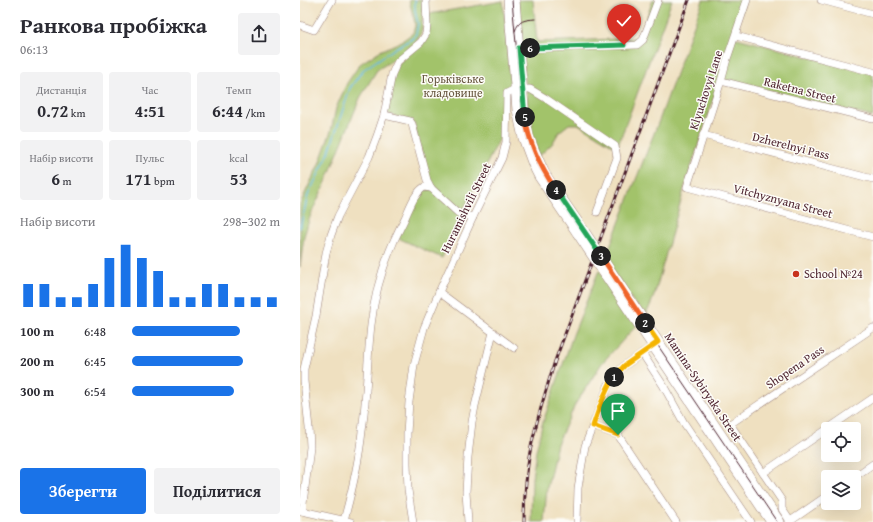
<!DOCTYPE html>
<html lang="uk">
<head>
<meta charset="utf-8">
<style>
  body { margin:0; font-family:"Gentium Book Plus",serif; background:#f2f2f3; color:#2b2b33; height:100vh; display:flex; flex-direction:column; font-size:15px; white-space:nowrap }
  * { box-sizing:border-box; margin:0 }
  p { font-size:13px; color:#7c7c81 }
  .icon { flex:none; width:22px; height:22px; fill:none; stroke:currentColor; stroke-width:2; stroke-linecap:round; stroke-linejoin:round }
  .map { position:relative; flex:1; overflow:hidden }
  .details { display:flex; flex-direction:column; background:#fff; width:300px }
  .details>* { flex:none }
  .tools { position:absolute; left:521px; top:422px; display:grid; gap:8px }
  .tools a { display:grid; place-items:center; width:40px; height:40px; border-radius:4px; background:#fff; box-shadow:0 4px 16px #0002; font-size:20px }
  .pin { position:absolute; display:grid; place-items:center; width:34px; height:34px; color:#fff; margin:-41px -17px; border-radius:50% 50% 50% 0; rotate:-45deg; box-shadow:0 0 4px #0007 }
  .pin .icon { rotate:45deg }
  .km { position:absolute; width:20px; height:20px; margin:-10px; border-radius:50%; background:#222; color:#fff; font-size:11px; line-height:20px; text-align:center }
  .round { display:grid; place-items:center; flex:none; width:42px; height:42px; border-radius:4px; background:#f2f2f3 }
  .headline { display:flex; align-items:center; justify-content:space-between; height:68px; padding:0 20px }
  h1 { font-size:22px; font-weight:700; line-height:30px }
  .figures { display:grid; grid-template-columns:repeat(3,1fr); gap:6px; height:68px; padding:4px 20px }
  .figures div { display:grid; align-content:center; border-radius:4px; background:#f2f2f3; text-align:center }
  .figures b { font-size:17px; font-weight:700 }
  .figures small { font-size:11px; font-weight:400 }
  .figures p { font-size:11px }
  .chart { height:112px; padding:8px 20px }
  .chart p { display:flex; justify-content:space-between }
  .chart svg { width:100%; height:72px; margin-top:4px; stroke:#1a73e8; stroke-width:6 }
  .button { display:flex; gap:8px; margin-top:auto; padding:8px 20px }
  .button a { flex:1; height:46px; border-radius:4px; background:#1a73e8; color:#fff; font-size:16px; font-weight:700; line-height:46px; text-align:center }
  .button a+a { background:#f2f2f3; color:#2b2b33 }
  ul { padding:0 20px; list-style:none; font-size:13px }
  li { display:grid; grid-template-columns:64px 48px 1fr; align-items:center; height:30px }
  li i { height:10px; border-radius:5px; background:#1a73e8 }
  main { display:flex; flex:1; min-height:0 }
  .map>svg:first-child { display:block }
  .green { fill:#a2c36b; stroke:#76714b }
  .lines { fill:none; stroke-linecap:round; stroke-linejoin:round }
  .stream { stroke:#62b8df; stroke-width:1.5 }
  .minor-casing { stroke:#9c8076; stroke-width:8 }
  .major-casing { stroke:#9c8076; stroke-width:10 }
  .minor { stroke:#fff; stroke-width:7 }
  .major { stroke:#fff; stroke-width:9 }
  .tram { stroke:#4a1f2b; stroke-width:1 }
  .rail-casing { stroke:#4a1f2b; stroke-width:3 }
  .rail { stroke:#fdfcf7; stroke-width:1.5; stroke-dasharray:4.5; stroke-linecap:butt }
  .major-bridge-casing { stroke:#9c8076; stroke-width:10; stroke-linecap:butt }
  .major-bridge { stroke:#fff; stroke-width:9 }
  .split-1-casing { stroke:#fff; stroke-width:8 }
  .split-2-casing { stroke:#fff; stroke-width:8 }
  .split-3-casing { stroke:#fff; stroke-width:8 }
  .split-4-casing { stroke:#fff; stroke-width:8 }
  .split-5-casing { stroke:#fff; stroke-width:8 }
  .split-6-casing { stroke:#fff; stroke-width:8 }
  .split-7-casing { stroke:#fff; stroke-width:8 }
  .split-1 { stroke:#f5b400; stroke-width:5 }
  .split-2 { stroke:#f5b400; stroke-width:5 }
  .split-3 { stroke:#f0652b; stroke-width:5 }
  .split-4 { stroke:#22a559; stroke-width:5 }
  .split-5 { stroke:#f0652b; stroke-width:5 }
  .split-6 { stroke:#22a559; stroke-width:5 }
  .split-7 { stroke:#22a559; stroke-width:5 }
  .poi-dot { fill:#c8321e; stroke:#fdfcf7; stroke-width:1.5 }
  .labels { text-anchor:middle; stroke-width:3; stroke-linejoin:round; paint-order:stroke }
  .park-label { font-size:12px; fill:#695841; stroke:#fdfcf7 }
  .street-label { font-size:12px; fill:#4a1f2b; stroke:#fdfcf7 }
  .poi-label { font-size:12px; fill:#4a1f2b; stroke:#fdfcf7; text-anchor:start }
</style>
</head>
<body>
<main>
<section class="details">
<div class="headline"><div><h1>Ранкова пробіжка</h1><p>06:13</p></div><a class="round"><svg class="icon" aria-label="share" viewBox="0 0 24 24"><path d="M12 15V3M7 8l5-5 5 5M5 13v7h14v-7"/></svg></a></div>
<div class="figures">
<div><p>Дистанція</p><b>0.72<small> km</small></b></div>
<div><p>Час</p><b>4:51</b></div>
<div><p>Темп</p><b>6:44<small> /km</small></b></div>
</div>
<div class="figures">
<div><p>Набір висоти</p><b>6<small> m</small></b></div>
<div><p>Пульс</p><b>171<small> bpm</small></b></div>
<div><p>kcal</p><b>53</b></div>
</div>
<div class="chart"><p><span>Набір висоти</span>298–302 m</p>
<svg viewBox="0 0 160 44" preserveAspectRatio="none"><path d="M5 44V30M15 44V30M25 44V38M35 44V38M45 44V30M55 44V14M65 44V6M75 44V14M85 44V22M95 44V38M105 44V38M115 44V30M125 44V30M135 44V38M145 44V38M155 44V38"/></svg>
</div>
<ul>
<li><b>100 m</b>6:48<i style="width:73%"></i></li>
<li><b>200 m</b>6:45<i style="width:75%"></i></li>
<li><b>300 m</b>6:54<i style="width:69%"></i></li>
</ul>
<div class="button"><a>Зберегти</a><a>Поділитися</a></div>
</section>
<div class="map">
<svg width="573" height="522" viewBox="0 0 573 522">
  <rect width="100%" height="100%" fill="#fdfcf7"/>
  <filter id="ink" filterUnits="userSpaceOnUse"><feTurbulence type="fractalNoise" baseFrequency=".025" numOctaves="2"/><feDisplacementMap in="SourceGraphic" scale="8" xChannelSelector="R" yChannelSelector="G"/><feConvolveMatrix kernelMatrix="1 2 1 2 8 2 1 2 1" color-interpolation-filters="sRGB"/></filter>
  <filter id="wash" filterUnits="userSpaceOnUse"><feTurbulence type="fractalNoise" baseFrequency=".012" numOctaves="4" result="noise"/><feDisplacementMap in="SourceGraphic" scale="16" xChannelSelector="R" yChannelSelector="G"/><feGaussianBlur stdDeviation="0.9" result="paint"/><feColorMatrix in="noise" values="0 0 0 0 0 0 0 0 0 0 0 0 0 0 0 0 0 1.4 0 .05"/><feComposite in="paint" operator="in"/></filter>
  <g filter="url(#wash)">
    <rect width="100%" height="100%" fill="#efe0c0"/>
    <g class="green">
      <path d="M109,0h14l-1,30 -2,6 -4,6 -20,16 -19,12 -17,28 -34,84 -15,32 -7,22 -4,31v-63l19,-40 12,-33 5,-23 11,-25 13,-19 18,-12 24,-11 11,-8 2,-7v-3z"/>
      <path d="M217,0h16l4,42 102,-4 14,-38h19l-55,148 -39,-24h-9l-10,8 -7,12 -13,12 -8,-20z"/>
      <path d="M403,0h42l-12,37 140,37v43l-153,-38 -35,107 -30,107 -5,13 -6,12 -39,-59 55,-141z"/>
      <path d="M203,1l8,89 -7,8 -2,36 -40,78 -20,46 -44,-20 15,-34 11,-15 7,1 -17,-67 -28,-10 8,-39 6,-12 23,-19 6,-29z"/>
      <path d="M299,270l38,55 -35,38 -26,40 -19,41 -10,44 -3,34h-13l1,-44 4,-27 6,-26 31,-90z"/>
    </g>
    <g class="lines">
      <path class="stream" d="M0,228l8,-33 20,-40 22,-67 13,-18 34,-23 15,-8 4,-5 2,-10 -3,-13v-11"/>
    </g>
  </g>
  <g filter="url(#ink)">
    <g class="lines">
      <g class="minor-casing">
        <g id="minor">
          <path d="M447,0l-20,59 -6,22 -34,106 186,50"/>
          <path d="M521,0l52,14"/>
          <path d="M0,25l14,5 18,-30"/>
          <path d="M436,36l137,36"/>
          <path d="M214,49l123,-4 6,-5 15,-40"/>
          <path d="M421,81l152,38"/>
          <path d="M84,115l26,6 2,3 15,56 4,8 26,24 3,2 13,3"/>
          <path d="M403,135l170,44"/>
          <path d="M139,292l75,56"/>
          <path d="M342,353l21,32 21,38 67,99"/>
          <path d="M293,426l25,9 58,87"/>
          <path d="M463,473l110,-75"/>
          <path d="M554,477l19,-13"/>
          <path d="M2,511l6,-47 2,-17 -1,-19 -5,-47v-12l12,-53 10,-63 5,-18 7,-19 31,-59 8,-21 7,-21 8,-41 3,-7 3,-6 23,-19 5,-8 1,-9 -1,-25"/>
          <path d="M2,511l49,11"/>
          <path d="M44,520c8,-29 15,-59 18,-89 5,-35 5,-71 9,-106 4,-37 17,-75 34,-107 5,-11 9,-24 19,-31l7,1"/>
          <path d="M490,521l-8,-12v-8l-52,-77 143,-96"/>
          <path d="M113,522l-5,-32 -1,-27v-30l2,-31 5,-37 10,-37 15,-36 34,-75 29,-59 4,-16 1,-49 8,-4h15l15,9 70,48 2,12 -20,54"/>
          <path d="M168,522l-2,-30 2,-35 4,-35 3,-16 18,-74"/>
          <path d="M277,522l1,-34 7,-42 24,-62 7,-10 9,-9 31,-21"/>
          <path d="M489,522l39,-27"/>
        </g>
      </g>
      <g class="major-casing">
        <g id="major">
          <path d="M208,0l9,110 6,28 10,27 6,12 38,56"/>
          <path d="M215,0l9,109 5,27 5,13 11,25 38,55"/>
          <path d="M311,271l169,251"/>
          <path d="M305,275l166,247"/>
        </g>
      </g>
      <use href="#minor" class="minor"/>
      <use href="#major" class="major"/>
      <g class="tram">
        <path d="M212,0l10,109 2,14 3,14 10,26 14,24 226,335"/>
        <path d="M215,31c4,-11 9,-11 20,-12"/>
      </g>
      <g class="rail-casing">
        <path id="rail" d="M224,522c0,-22 2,-44 5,-65 6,-33 16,-64 26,-96l134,-361"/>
      </g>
      <use href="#rail" class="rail"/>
      <g class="major-bridge-casing">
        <g id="major-bridge">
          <path d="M283,229l28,42"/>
          <path d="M277,233l28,42"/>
        </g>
      </g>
      <use href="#major-bridge" class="major-bridge"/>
    </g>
  </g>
  <g class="lines" filter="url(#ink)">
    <g class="split-1-casing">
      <path id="split-1" d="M314,377c-10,15 -15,32 -21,49l25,9"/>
    </g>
    <g class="split-2-casing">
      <path id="split-2" d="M314,377l11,-12 33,-23 -13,-19"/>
    </g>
    <g class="split-3-casing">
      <path id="split-3" d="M301,256l44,67"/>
    </g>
    <g class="split-4-casing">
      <path id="split-4" d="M256,190l45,66"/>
    </g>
    <g class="split-5-casing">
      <path id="split-5" d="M225,117c4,27 16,51 31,73"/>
    </g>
    <g class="split-6-casing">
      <path id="split-6" d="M225,117l-6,-69h11"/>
    </g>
    <g class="split-7-casing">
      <path id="split-7" d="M230,48l94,-3"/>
    </g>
    <use href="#split-1" class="split-1"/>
    <use href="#split-2" class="split-2"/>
    <use href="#split-3" class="split-3"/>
    <use href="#split-4" class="split-4"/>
    <use href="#split-5" class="split-5"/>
    <use href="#split-6" class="split-6"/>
    <use href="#split-7" class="split-7"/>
  </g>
  <circle class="poi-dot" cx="496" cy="274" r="4"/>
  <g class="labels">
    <g class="park-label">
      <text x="153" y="83">Горьківське<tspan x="153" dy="14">кладовище</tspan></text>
    </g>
    <g class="street-label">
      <text transform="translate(406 90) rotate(-72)" y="4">Klyuchovyi Lane</text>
      <text transform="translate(500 90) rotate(14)" y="4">Raketna Street</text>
      <text transform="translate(491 146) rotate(14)" y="4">Dzherelnyi Pass</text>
      <text transform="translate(483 201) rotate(15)" y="4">Vitchyznyana Street</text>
      <text transform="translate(166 208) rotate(-64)" y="4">Huramishvili Street</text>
      <text transform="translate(495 367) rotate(-34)" y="4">Shopena Pass</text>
      <text transform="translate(403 387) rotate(56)" y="4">Mamina-Sybiryaka Street</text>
    </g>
    <g class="poi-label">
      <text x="504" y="278">School №24</text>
    </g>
  </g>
</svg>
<div class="tools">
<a><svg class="icon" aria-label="locate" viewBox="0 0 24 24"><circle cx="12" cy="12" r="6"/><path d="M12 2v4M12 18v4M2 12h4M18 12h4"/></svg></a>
<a><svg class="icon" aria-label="layers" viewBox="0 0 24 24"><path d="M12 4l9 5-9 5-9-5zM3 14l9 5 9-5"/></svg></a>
</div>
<div class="pin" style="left:318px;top:435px;background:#1e9e55"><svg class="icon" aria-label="arrive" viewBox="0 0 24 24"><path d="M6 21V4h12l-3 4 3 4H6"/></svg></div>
<div class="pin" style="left:324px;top:45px;background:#d93025"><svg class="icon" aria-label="check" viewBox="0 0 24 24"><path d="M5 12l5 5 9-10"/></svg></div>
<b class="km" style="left:314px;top:377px">1</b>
<b class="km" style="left:345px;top:323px">2</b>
<b class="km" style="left:301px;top:256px">3</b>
<b class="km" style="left:256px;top:190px">4</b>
<b class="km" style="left:225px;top:117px">5</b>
<b class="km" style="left:230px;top:48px">6</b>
</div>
</main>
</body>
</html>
